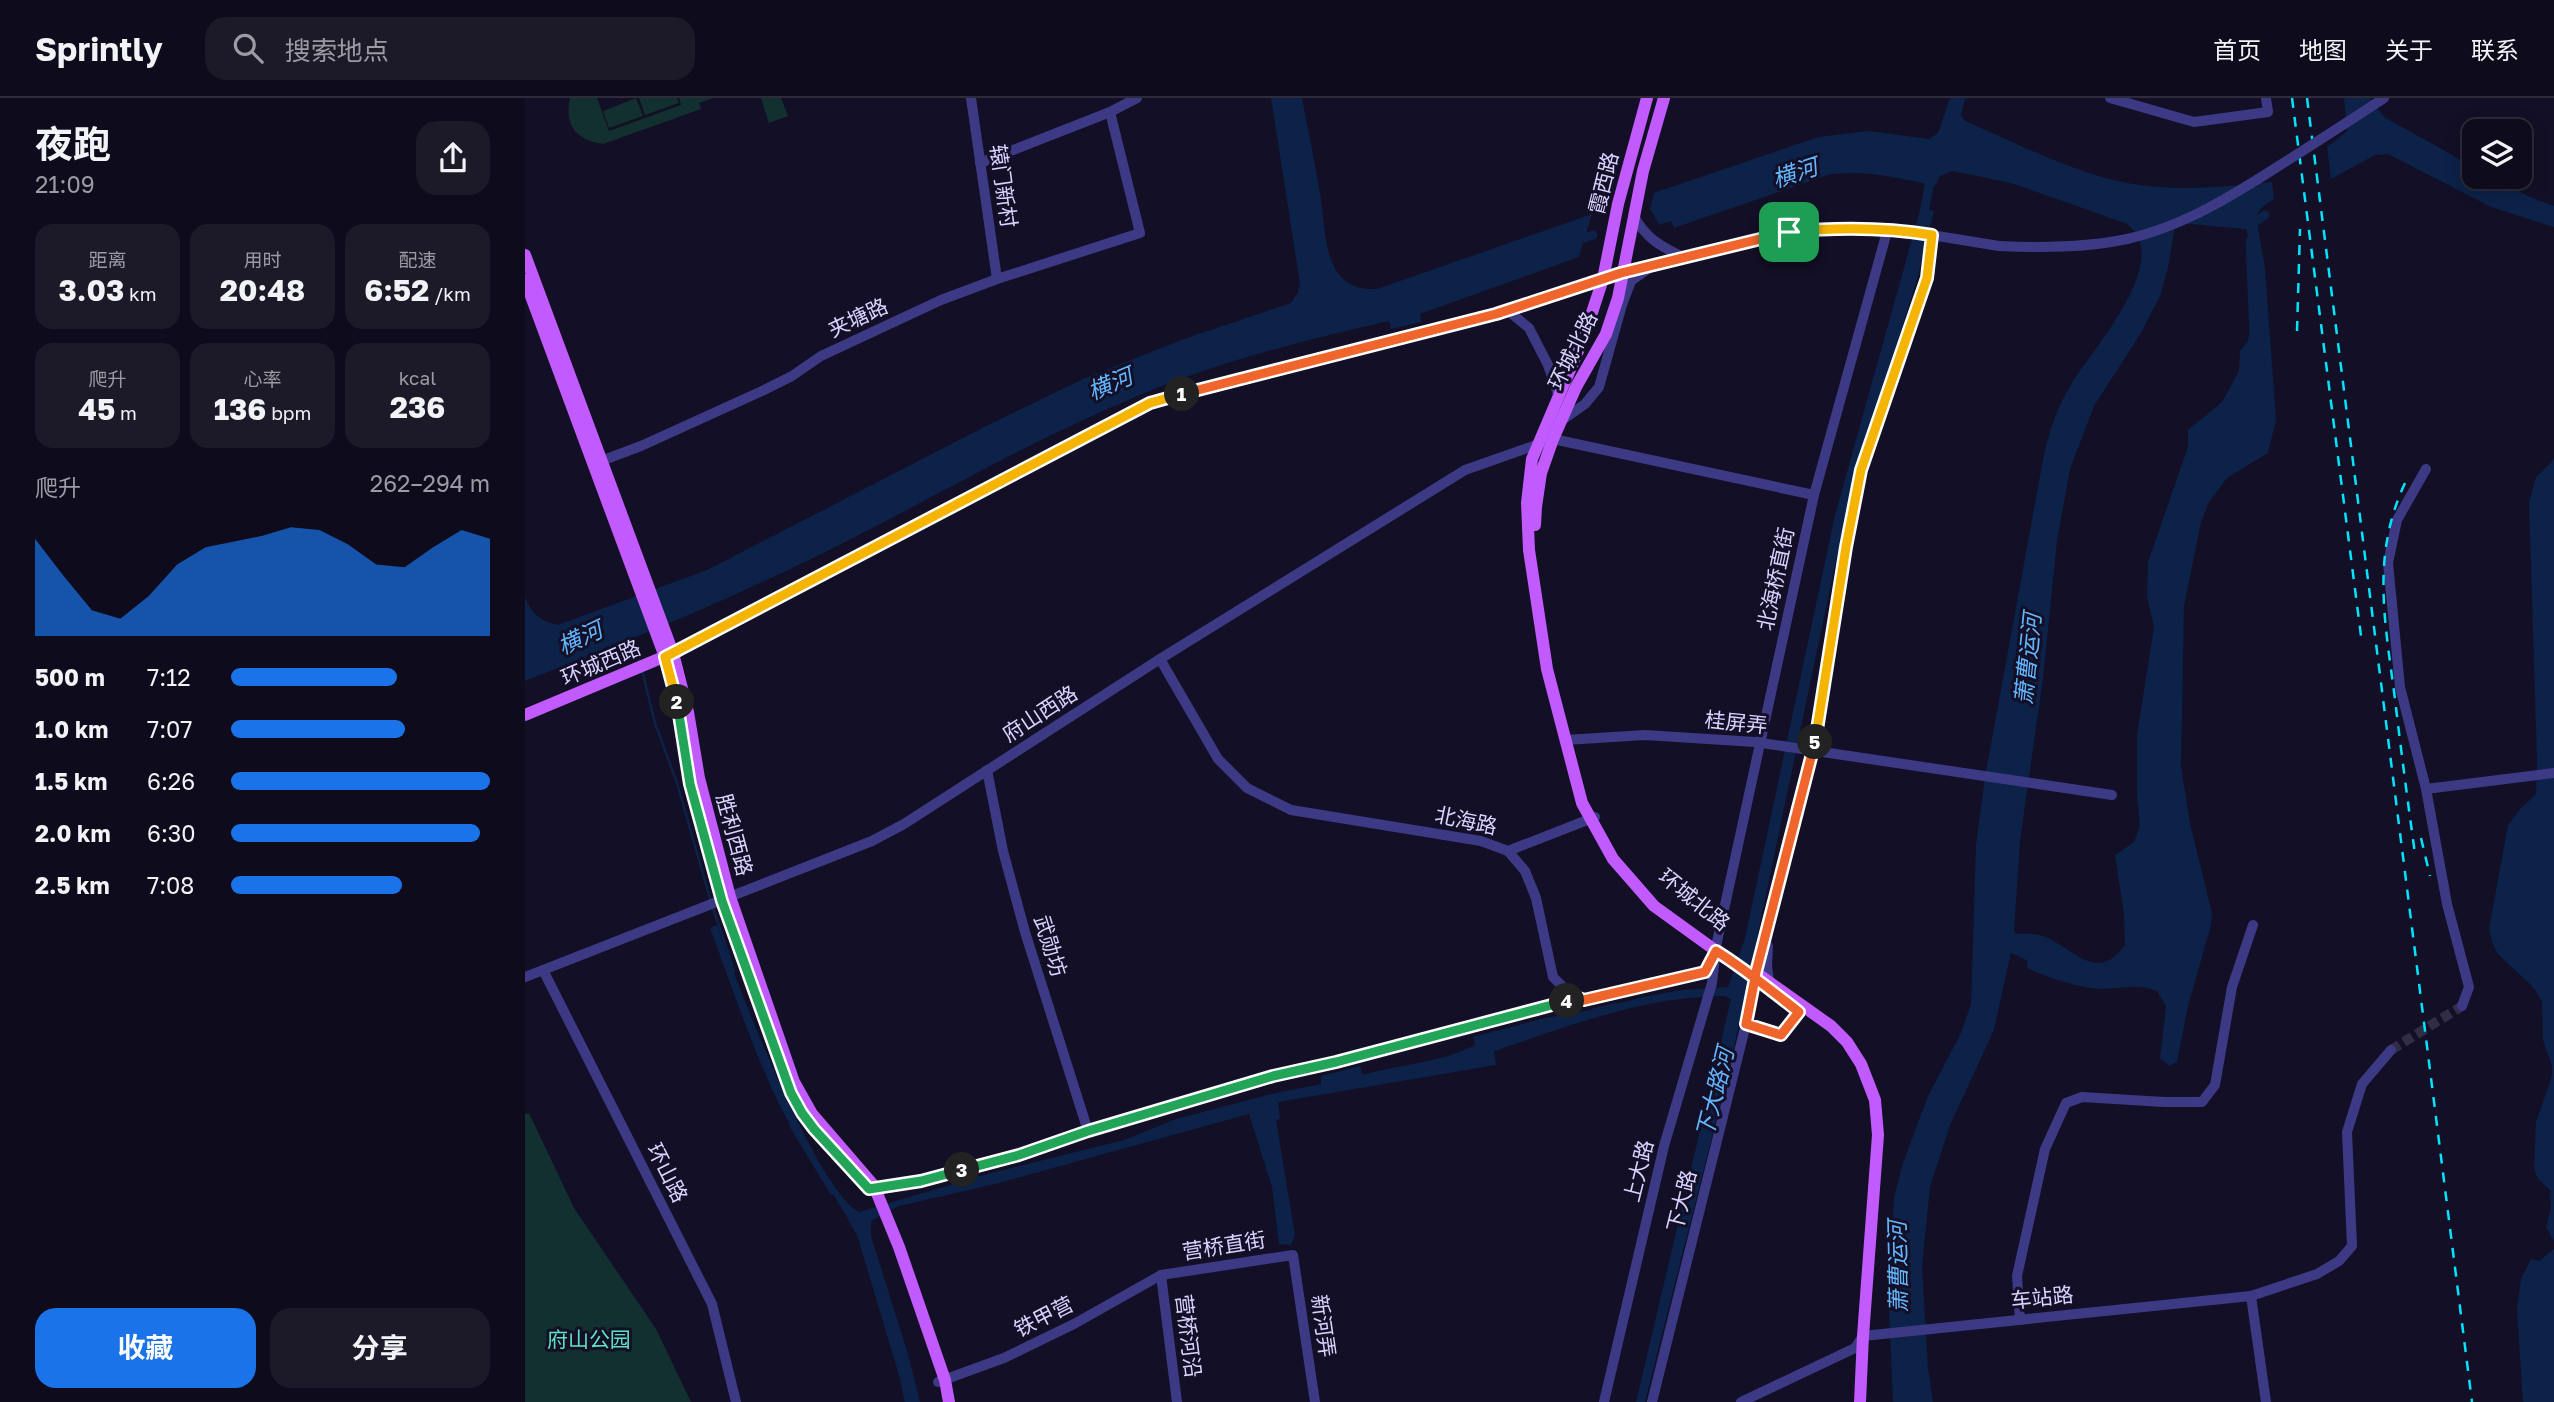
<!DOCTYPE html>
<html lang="zh">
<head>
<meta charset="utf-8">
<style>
  body { margin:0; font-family:"Golos Text","Noto Sans SC",sans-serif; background:#1c1929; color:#f1f3f6; height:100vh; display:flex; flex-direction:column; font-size:26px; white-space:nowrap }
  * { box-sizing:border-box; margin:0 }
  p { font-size:23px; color:#9b9ba3 }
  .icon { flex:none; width:38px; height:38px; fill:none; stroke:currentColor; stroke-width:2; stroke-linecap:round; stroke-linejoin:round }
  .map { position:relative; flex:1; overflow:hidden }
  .details { display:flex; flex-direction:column; background:#0e0b1c; width:525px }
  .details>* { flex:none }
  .tools { position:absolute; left:1937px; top:21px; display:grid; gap:14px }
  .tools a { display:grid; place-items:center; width:70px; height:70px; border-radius:14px; background:#0e0b1c; box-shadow:0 4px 18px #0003,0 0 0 2px #2e2b3b; font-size:35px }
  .pin { position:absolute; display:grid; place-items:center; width:60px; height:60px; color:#fff; margin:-30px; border-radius:14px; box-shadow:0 4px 10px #0006 }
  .km { position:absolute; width:35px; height:35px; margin:-18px; border-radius:50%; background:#222; color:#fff; font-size:19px; line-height:35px; text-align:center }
  .round { display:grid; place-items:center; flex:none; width:74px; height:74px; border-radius:21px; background:#1c1929 }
  .headline { display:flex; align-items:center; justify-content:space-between; height:119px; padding:0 35px }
  h1 { font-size:38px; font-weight:700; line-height:52px }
  .figures { display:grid; grid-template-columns:repeat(3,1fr); gap:10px; height:119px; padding:7px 35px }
  .figures div { display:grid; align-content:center; border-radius:18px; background:#1c1929; text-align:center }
  .figures b { font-size:30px; font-weight:700 }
  .figures small { font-size:19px; font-weight:400 }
  .figures p { font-size:19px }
  .chart { height:196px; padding:14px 35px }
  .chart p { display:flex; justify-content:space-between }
  .chart svg { width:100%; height:126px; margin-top:7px; fill:#1a73e8; opacity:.7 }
  .action { display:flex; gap:14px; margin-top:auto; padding:14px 35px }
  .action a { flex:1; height:80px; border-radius:21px; background:#1a73e8; color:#fff; font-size:28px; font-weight:700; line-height:80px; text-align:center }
  .action a+a { background:#1c1929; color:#f1f3f6 }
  ul { padding:0 35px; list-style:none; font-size:23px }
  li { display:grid; grid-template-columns:112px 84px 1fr; align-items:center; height:52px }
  li i { height:18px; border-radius:9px; background:#1a73e8 }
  header { display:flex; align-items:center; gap:42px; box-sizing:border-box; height:98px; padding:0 35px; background:#0e0b1c; border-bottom:2px solid #2e2b3b }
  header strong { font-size:33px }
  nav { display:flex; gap:38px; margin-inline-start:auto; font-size:24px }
  .search { width:490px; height:63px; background:#1c1929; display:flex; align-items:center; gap:18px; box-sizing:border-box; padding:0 24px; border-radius:21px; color:#9b9ba3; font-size:26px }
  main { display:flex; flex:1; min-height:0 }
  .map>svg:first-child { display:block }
  .green { fill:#12302f }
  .water { fill:#0c2248; fill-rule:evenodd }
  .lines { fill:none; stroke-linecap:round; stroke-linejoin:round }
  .stream { stroke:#0c2248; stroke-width:2.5 }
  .canal { stroke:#0c2248; stroke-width:9 }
  .minor-tunnel { stroke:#312d47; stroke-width:10; stroke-dasharray:10 5; stroke-linecap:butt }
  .minor { stroke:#3d3a85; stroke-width:10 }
  .major { stroke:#c25bff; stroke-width:12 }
  .rail { stroke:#00e5ff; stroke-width:2.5; stroke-dasharray:10 9; stroke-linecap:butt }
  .minor-bridge { stroke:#3d3a85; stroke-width:10 }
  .major-bridge { stroke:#c25bff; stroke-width:12 }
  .split-1-casing { stroke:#fff; stroke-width:14 }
  .split-2-casing { stroke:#fff; stroke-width:14 }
  .split-3-casing { stroke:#fff; stroke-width:14 }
  .split-4-casing { stroke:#fff; stroke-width:14 }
  .split-5-casing { stroke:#fff; stroke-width:14 }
  .split-6-casing { stroke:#fff; stroke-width:14 }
  .split-1 { stroke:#f0652b; stroke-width:9 }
  .split-2 { stroke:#f5b400; stroke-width:9 }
  .split-3 { stroke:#22a559; stroke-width:9 }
  .split-4 { stroke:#22a559; stroke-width:9 }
  .split-5 { stroke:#f0652b; stroke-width:9 }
  .split-6 { stroke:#f5b400; stroke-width:9 }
  .labels { text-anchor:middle; stroke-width:6; stroke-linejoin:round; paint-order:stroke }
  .street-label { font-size:21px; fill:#d9d4ff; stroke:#130f26 }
  .park-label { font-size:21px; fill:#5fe0c0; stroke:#130f26 }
  .water-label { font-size:23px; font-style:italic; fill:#62b6ff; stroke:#130f26 }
</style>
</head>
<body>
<header>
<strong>Sprintly</strong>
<div class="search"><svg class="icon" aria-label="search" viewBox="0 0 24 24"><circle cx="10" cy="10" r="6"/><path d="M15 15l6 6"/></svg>搜索地点</div>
<nav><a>首页</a><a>地图</a><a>关于</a><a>联系</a></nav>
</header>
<main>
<section class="details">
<div class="headline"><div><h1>夜跑</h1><p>21:09</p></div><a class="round"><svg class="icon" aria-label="share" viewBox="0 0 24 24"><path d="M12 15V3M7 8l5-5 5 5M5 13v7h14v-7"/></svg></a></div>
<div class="figures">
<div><p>距离</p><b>3.03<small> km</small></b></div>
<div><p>用时</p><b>20:48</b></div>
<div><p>配速</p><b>6:52<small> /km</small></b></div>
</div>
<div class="figures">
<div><p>爬升</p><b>45<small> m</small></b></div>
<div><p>心率</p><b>136<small> bpm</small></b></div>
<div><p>kcal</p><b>236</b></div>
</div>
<div class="chart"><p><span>爬升</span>262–294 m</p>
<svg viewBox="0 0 160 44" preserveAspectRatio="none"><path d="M0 44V10L10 23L20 35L30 38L40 30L50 19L60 13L70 11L80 9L90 6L100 7L110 12L120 19L130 20L140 13L150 7L160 10V44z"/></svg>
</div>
<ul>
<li><b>500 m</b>7:12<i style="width:64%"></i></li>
<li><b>1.0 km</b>7:07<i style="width:67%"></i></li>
<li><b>1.5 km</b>6:26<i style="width:100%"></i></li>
<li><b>2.0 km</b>6:30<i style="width:96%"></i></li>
<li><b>2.5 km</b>7:08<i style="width:66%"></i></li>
</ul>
<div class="action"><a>收藏</a><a>分享</a></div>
</section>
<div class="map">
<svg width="2029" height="1304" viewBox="0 0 2029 1304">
  <rect width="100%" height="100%" fill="#130f26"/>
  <g class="green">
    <path d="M45,0h27l12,33 72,-26 -2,-7h35l-15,5 2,6 -98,35c-27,-4 -39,-19 -33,-46z"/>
    <path d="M111,0l7,18 -34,12 -6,-17z"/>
    <path d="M114,0h38l2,5 -34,12z"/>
    <path d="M236,0h20l7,18 -19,7z"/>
    <path d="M4,1015l45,95 82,121 35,73h-166v-288z"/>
  </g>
  <g class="water">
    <path d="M746,0h31c6,32 13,64 18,96 5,25 3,58 18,79 9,13 24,17 39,16l215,-75 -13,43 -159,57 2,8 -31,7 -2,-8c-83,19 -171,41 -249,74 -131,54 -251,130 -380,188 -77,36 -156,67 -235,98v-84c7,17 15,24 33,28l149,-55 283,-146 93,-45 101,-40 107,-36 7,-11 2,-8z"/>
    <path d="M1425,0h18l-3,1 -4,16 4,6c52,22 106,51 162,62 48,9 97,4 145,-1l2,17 -12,8 -6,9 9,52 11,152 -8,33 -41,25 -18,24 -8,20 -17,84 -3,160 9,57 22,90 -1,12 -23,81 -11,56 -8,4 -9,-8 6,-52 -9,-15c-20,-9 -45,0 -66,-3 -21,-3 -45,-11 -64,-20v-15l-15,-6 -18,83 -44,95 -20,62 -8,79 6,102 5,34h-40l-4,-89 5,-115 9,-35 25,-67 33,-63 10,-29 5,-159 9,-68 59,-323c6,-25 14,-49 28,-71 20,-33 105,-127 53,-160l-114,-40 -59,-12 -12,5 -5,10c-35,-8 -72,-17 -107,-11l-154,53 -3,-7 -12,4 -9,-16 4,-16 164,-56 51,-6 60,8 9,-6zM1661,117l59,8 5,23 7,75 -2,11 -15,19 -1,20 -17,31 -34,28v17l-40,115 -1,35 7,30 -17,108v62l3,29 -6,16 -19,13 9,59 1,31c-30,42 -54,-2 -86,-10 -6,-2 -15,-1 -22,-1l-3,-3 6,-90 23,-163 14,-137 13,-72 24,-63 47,-73 19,-37 8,-28 8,-49 3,-3z"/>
    <path d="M1819,0h26l14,19 90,50 1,10h17l36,19 26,10v21l-63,-20 -103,-53 -13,1 -44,24 -4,-32 20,-16z"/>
    <path d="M1396,109l13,4 -17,68 -68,219 -117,559 -87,345h-9l95,-403 -7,-3c-79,0 -155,30 -230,55l2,14 -218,37 2,17 -4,1 19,115 -4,10 -12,-1 -7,-57 -23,-73 -254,70 -96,22 -28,15v15l37,118 12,48h-13l-49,-164c-19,-39 -46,-73 -67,-111 -34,-62 -56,-133 -81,-199l7,-3c17,53 99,264 142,287l128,-38 137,-34 52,-21 95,-25 50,-10v-8l39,-10 3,9c37,-11 77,-12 112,-30l-2,-8 72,-19 51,-9 47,-12 39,-7 46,-3 17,-49 90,-423z"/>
    <path d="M2029,361v782l-8,-14 5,-18 -1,-19 -12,-11 -4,-10 2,-47 16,-46v-10l-9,-26 -1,-38 -8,-14 -36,-34 -6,-12 -3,-13 19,-104 13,-17 15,-14 1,-34 -8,-257 7,-26z"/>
    <path d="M2029,1151v153h-31l-6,-92 4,-31 10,-20 8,2z"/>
  </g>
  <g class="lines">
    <g class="stream">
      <path d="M107,538l8,28"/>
      <path d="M117,572l13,53 22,60 34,119"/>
      <path d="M188,810l21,63"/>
      <path d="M1067,912l24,-6"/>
      <path d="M237,963l12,30"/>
      <path d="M265,1027l42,69"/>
      <path d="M376,1280l5,24"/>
    </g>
    <g class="canal">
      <path d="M1399,115l7,-38"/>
      <path d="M1661,121l64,6 15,-10"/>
      <path d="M1049,143l19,-6"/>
      <path d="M1725,143l4,94 -2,7"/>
      <path d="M1476,845l35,17"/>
    </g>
    <path class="minor-tunnel" d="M1866,952l71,-44"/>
    <g class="minor">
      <path d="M446,0l26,181"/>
      <path d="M1585,0l84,24 74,-10 -2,-14"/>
      <path d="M455,65l130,-51 27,-14"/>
      <path d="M1109,118c12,23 28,31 51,42"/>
      <path d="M1096,175l168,-41 54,-5 45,1 111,18"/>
      <path d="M982,212l22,18 19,37 10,29"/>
      <path d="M1036,323l24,-17 14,-17 23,-82 9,-24 17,-12"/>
      <path d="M76,363l40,-15 121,-55 30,-15 29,-20 120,-56 56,-21 143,-46 -30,-121"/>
      <path d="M1901,371l-29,51 -9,43 12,124 26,102 21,115 22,83 -7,19"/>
      <path d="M635,561l58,100 29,29 44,22 190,31 27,10 17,20 11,27 17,79 18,18 13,5 121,-28 10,-21 99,-456 74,-267"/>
      <path d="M1040,642l80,-5 110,7 357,53"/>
      <path d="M462,672l16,81 22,81 63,199"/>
      <path d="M1901,691l128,-16"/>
      <path d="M983,753l87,-34"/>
      <path d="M1243,848l-1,20 2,16"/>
      <path d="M18,872l169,334 24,98"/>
      <path d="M0,879l347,-136 32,-17 256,-165 305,-189 88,-31 261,56"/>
      <path d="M1221,926l35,11 18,-23"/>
      <path d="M344,1091l52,-8 98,-26 69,-24 185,-55 63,-15 231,-61 4,-5"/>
      <path d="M636,1177l16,127"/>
      <path d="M1726,1198l15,106"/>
      <path d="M1495,1222l-3,-44 28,-127 21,-46 16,-6 82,5h38l13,-17 17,-98 21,-62"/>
      <path d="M413,1284l66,-24 70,-34 87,-49 132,-20 22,147"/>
      <path d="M1079,1304l60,-256 48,-163 3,-26"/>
      <path d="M1127,1304l94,-378 20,-93 48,-179 32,-206 15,-76 66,-192 5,-43"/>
      <path d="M1216,1304l114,-54 8,-12 388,-40 66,-22 22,-13 13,-15 -5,-114 15,-48 29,-34"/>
    </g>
    <g class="major">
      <path d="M1122,0l-29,106 -15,75 -19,58 -52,122 -5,44 2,47 18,119 35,134 31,56 41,47 72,52"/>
      <path d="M0,157l148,398 15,59 11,66 31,119 64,185 18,32 62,72 25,61 46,133 4,22"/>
      <path d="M0,182l140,377 11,41"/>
      <path d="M1010,427l1,-18 5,-34 12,-34 23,-52 30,-53 12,-36 25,-127 21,-73"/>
      <path d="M0,617l148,-62 477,-250 346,-89 125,-41"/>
      <path d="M158,635c11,75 32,148 57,219"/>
      <path d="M1237,879l69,49 16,16 14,22 14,36 3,35 -15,201 -3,66"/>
    </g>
    <g class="rail">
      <path d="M1767,0l69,538"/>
      <path d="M1782,0l165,1304"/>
      <path d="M1772,233l3,-102"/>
      <path d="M1880,385c-34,73 -20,139 -10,216 6,52 13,104 20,155"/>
      <path d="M1896,740l9,38"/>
    </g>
    <path class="minor-bridge" d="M1474,148c43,2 86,2 128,-7 58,-13 108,-45 158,-77 33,-21 66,-42 99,-64"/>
    <path class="major-bridge" d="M1201,860l34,24"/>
  </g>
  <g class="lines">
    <g class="split-1-casing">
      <path id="split-1" d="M657,296l314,-80 125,-41 168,-41"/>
    </g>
    <g class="split-2-casing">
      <path id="split-2" d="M152,604l-12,-45 485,-254 32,-9"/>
    </g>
    <g class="split-3-casing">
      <path id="split-3" d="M152,604l13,82 32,117 69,192 11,20 12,16 55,60 52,-8 41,-11"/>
    </g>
    <g class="split-4-casing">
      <path id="split-4" d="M437,1072l57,-15 69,-24 185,-55 63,-14 231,-61"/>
    </g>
    <g class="split-5-casing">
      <path id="split-5" d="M1042,903l4,-6 13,5 121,-28 11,-21c29,18 56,40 83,61l-18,23 -35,-11 9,-46 1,-6 59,-230"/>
    </g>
    <g class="split-6-casing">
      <path id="split-6" d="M1264,134c49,-5 94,-5 143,3l-5,43 -66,192 -15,77 -31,195"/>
    </g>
    <use href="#split-1" class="split-1"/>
    <use href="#split-2" class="split-2"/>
    <use href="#split-3" class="split-3"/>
    <use href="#split-4" class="split-4"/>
    <use href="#split-5" class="split-5"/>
    <use href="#split-6" class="split-6"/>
  </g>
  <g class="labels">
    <g class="street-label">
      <text transform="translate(1079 85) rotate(-76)" y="7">霞西路</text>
      <text transform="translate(478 88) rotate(82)" y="7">辕门新村</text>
      <text transform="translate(333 220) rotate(-25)" y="7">夹塘路</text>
      <text transform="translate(1048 253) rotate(-64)" y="7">环城北路</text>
      <text transform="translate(1251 481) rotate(-78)" y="7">北海桥直街</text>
      <text transform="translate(76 565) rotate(-23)" y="7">环城西路</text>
      <text transform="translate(515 616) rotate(-33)" y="7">府山西路</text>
      <text transform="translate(1211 625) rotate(6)" y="7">桂屏弄</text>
      <text transform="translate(941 723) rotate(12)" y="7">北海路</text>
      <text transform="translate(209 737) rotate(75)" y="7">胜利西路</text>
      <text transform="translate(1169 802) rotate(39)" y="7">环城北路</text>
      <text transform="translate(525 848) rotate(73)" y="7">武勋坊</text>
      <text transform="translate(1114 1073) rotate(-76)" y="7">上大路</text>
      <text transform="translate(142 1075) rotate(63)" y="7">环山路</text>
      <text transform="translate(1157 1103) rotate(-76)" y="7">下大路</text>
      <text transform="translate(699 1148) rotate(-9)" y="7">营桥直街</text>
      <text transform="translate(1517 1200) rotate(-6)" y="7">车站路</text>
      <text transform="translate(519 1219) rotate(-27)" y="7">铁甲营</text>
      <text transform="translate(798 1228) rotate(82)" y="7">新河弄</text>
      <text transform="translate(663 1238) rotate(83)" y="7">营桥河沿</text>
    </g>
    <g class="park-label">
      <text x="64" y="1249">府山公园</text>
    </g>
    <g class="water-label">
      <text transform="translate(1270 75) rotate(-18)" y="8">横河</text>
      <text transform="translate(585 286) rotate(-23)" y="8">横河</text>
      <text transform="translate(55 540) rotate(-25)" y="8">横河</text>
      <text transform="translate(1503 561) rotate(-84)" y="8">萧曹运河</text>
      <text transform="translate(1190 995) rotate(-76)" y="8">下大路河</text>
      <text transform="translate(1373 1169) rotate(-91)" y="8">萧曹运河</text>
    </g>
  </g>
</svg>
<div class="tools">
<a><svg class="icon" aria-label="layers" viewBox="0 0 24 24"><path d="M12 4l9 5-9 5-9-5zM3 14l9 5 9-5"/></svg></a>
</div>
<div class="pin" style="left:1264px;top:134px;background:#1e9e55"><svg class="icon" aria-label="arrive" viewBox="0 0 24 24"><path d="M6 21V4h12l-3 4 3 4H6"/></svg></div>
<b class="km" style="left:657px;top:296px">1</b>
<b class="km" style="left:152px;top:604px">2</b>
<b class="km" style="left:437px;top:1072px">3</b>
<b class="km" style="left:1042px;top:903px">4</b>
<b class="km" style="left:1290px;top:644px">5</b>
</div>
</main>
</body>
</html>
